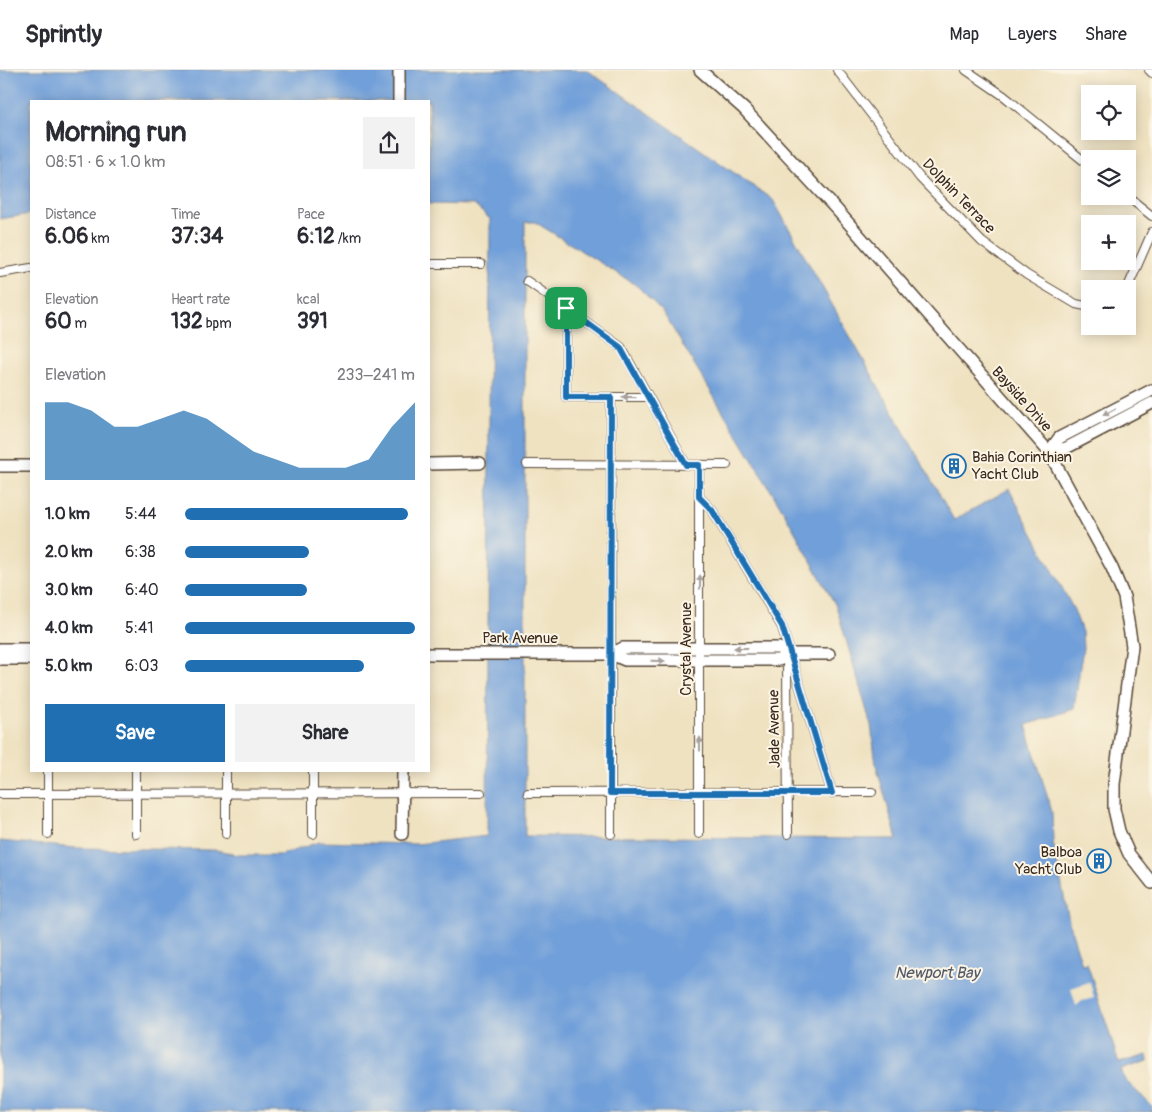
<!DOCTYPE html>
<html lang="en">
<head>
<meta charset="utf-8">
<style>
  body { margin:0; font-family:Pangolin,sans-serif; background:#f2f2f3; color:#2b2b33; height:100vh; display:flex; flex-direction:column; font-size:19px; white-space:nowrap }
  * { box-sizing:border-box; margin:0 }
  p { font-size:16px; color:#7c7c81 }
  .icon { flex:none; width:28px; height:28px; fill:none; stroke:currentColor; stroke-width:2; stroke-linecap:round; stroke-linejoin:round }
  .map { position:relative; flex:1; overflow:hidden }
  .sheet { position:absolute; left:30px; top:30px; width:400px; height:672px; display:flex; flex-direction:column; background:#fff; border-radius:0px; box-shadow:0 2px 12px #0003 }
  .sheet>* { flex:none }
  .tools { position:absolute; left:1081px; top:15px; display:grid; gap:10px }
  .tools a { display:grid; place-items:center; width:55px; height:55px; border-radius:0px; background:#fff; box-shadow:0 2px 12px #0003; font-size:25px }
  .pin { position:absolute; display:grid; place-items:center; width:42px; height:42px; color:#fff; margin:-21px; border-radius:10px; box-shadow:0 2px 8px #0006 }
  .round { display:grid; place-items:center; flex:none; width:52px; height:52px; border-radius:0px; background:#f2f2f3 }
  .head { display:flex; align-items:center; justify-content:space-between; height:85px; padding:0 15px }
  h1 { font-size:28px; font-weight:700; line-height:38px }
  .stats { display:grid; grid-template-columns:repeat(3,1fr); gap:8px; height:85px; padding:5px 15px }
  .stats div { display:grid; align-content:center }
  .stats b { font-size:21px; font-weight:700 }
  .stats small { font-size:14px; font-weight:400 }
  .stats p { font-size:14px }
  .chart { height:140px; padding:10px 15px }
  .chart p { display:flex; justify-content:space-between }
  .chart svg { width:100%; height:90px; margin-top:5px; fill:#1f6fb2; opacity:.7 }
  .primary-button { display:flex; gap:10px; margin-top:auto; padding:10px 15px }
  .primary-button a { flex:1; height:58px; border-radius:0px; background:#1f6fb2; color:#fff; font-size:20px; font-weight:700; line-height:58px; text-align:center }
  .primary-button a+a { background:#f2f2f3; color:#2b2b33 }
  ul { padding:0 15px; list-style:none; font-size:16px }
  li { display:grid; grid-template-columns:80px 60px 1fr; align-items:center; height:38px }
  li i { height:12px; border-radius:6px; background:#1f6fb2 }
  header { display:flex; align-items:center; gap:30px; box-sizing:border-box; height:70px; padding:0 25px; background:#fff; border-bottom:1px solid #e1e1e2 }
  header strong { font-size:24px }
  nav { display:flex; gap:28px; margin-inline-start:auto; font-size:18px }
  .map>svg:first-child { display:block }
  .water { fill:#6f9fd9; stroke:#55647c; fill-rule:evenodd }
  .pier { fill:#efe2c1 }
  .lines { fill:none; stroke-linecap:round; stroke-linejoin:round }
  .street-casing { stroke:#564636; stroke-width:10 }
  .secondary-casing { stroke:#564636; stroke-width:14 }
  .street { stroke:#fff; stroke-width:8 }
  .secondary { stroke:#fff; stroke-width:11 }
  .oneway { fill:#a79f9a }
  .route-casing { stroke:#fff; stroke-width:10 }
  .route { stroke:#1f6fb2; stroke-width:6 }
  .labels { text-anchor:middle; stroke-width:4; stroke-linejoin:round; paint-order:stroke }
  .street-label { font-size:15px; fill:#3b2a1e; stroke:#fcf5e5 }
  .poi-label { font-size:15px; fill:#3b2a1e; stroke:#fcf5e5; text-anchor:start }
  .water-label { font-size:16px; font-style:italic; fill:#505969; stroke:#fcf5e5 }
</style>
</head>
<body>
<header>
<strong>Sprintly</strong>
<nav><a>Map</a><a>Layers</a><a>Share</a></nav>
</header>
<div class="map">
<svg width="1152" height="1042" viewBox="0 0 1152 1042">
  <rect width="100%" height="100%" fill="#fcf5e5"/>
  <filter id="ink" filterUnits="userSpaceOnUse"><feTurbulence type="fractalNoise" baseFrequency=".02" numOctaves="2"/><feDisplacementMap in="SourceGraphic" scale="10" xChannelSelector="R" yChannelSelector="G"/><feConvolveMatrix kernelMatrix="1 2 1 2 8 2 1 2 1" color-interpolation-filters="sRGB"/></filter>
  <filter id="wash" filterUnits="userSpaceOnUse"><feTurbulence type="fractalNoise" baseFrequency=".0096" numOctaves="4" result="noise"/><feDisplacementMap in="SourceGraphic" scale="20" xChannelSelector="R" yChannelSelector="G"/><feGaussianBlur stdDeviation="1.12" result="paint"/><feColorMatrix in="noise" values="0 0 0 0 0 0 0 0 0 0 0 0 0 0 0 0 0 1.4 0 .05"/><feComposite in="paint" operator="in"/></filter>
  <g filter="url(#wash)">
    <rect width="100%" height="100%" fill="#efe2c1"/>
    <path class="water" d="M0,0h587l186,130 181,320 55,-31 65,121 8,22 1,16 -9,61 -48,16 26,87 1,30 17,84 12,38 5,-1 32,100 28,-8 1,6 -27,9 4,10 27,26v6h-1152v-271l76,7 141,2 21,5h43l38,-13 98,2 70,-8 3,-617 -16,-14 -45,-1v-103h-398v113l-31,5zM525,152h10l101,63 26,26 123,203 51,92 35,119 5,40 21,74 -372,-3z"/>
    <path class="pier" d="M1090,912l4,16 -12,3 -6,5 -5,-18z"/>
  </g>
  <g filter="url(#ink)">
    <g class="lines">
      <g class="street-casing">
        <g id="street">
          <path d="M837,0l83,108 62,64 45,33 49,29 14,3"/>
          <path d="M966,0l38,26 86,70"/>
          <path d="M1149,0l3,3"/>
          <path d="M1127,126l25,20"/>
          <path d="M429,194h52"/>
          <path d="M0,203l31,-5"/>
          <path d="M527,211l94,66 65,118"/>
          <path d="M1127,219l25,-57"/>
          <path d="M566,238v89h81"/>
          <path d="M527,394l200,1"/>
          <path d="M699,395v369"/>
          <path d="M699,427l13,13 70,117 50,166"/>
          <path d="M787,584l1,180"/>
          <path d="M226,701v63"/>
          <path d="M528,723l344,-1"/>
          <path d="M0,724l481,-1"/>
          <path d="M48,764v-63"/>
          <path d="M136,764v-63"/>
          <path d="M313,764v-63"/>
          <path d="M611,764v-437"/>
        </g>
      </g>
      <g class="secondary-casing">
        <g id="secondary">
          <path d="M399,0v31"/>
          <path d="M700,0l44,39 93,101 212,242 63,116 12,29 8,49 -18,138v25l5,22 10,23 23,29"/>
          <path d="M1049,382l10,-14 93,-48"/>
          <path d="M1049,382l17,-4 86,-45"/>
          <path d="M429,394l51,-1"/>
          <path d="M0,396h31"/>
          <path d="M0,579h31"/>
          <path d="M429,584h182l14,6h154l8,-6h42"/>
          <path d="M611,584l12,-6h156l8,6"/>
          <path d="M0,589h31"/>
          <path d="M402,764l1,-63"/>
        </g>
      </g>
      <use href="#street" class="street"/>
      <use href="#secondary" class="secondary"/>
    </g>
    <defs><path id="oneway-solid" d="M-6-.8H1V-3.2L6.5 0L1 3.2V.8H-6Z" transform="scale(1.25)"/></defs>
    <g class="oneway">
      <use href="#oneway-solid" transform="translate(629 327) rotate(-179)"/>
      <use href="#oneway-solid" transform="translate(1109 342) rotate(153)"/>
      <use href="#oneway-solid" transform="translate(700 512) rotate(-90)"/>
      <use href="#oneway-solid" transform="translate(741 578) rotate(180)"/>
      <use href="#oneway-solid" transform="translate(658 591) rotate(1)"/>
      <use href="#oneway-solid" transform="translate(700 674) rotate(-90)"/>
    </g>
  </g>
  <g class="lines" filter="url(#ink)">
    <g class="route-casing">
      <path id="route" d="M566,238l54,39 66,118h13v32l13,13 70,116 50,167h-222l1,-396h-45z"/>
    </g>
    <use href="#route" class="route"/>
  </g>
  <defs>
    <g id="building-ring" transform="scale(1.25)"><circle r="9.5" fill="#fcf5e5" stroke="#1f6fb2" stroke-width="1.5"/><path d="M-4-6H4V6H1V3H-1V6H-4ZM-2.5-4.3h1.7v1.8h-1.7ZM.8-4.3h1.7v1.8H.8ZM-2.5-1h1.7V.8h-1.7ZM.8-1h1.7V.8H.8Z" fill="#1f6fb2"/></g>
  </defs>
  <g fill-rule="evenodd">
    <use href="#building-ring" x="954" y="396"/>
    <use href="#building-ring" x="1099" y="791"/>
  </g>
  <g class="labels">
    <g class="street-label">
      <text transform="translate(959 126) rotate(46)" y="5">Dolphin Terrace</text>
      <text transform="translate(1022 329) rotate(48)" y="5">Bayside Drive</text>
      <text x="520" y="573">Park Avenue</text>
      <text transform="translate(686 579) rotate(-90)" y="5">Crystal Avenue</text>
      <text transform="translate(774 659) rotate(-91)" y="5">Jade Avenue</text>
    </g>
    <g class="poi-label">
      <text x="972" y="392">Bahia Corinthian<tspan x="972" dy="17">Yacht Club</tspan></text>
      <text x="1082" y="787" text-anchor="end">Balboa<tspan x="1082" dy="17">Yacht Club</tspan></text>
    </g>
    <g class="water-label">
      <text x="937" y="908">Newport Bay</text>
    </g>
  </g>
</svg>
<div class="tools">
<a><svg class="icon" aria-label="locate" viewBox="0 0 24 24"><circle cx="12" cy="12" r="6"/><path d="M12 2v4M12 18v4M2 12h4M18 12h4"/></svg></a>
<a><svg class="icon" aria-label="layers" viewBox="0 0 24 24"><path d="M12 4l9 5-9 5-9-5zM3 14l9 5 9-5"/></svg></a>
<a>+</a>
<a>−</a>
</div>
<div class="pin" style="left:566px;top:238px;background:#1e9e55"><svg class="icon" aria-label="arrive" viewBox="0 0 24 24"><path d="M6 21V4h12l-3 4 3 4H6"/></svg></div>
<section class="sheet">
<div class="head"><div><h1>Morning run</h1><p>08:51 · 6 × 1.0 km</p></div><a class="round"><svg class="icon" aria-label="share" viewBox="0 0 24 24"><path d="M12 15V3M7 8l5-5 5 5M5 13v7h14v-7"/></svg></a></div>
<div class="stats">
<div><p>Distance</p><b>6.06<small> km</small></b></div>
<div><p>Time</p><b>37:34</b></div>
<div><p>Pace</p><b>6:12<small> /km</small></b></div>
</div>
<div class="stats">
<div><p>Elevation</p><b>60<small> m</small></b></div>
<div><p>Heart rate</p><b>132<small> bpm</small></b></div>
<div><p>kcal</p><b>391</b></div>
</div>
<div class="chart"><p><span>Elevation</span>233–241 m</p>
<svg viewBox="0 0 160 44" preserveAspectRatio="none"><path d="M0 44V6L10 6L20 10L30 18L40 18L50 14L60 10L70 14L80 22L90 30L100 34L110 38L120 38L130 38L140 34L150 18L160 6V44z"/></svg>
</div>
<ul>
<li><b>1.0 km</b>5:44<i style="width:97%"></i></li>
<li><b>2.0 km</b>6:38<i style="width:54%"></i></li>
<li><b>3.0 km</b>6:40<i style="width:53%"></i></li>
<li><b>4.0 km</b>5:41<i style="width:100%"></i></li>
<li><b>5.0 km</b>6:03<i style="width:78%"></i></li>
</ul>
<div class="primary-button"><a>Save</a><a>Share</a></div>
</section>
</div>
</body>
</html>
